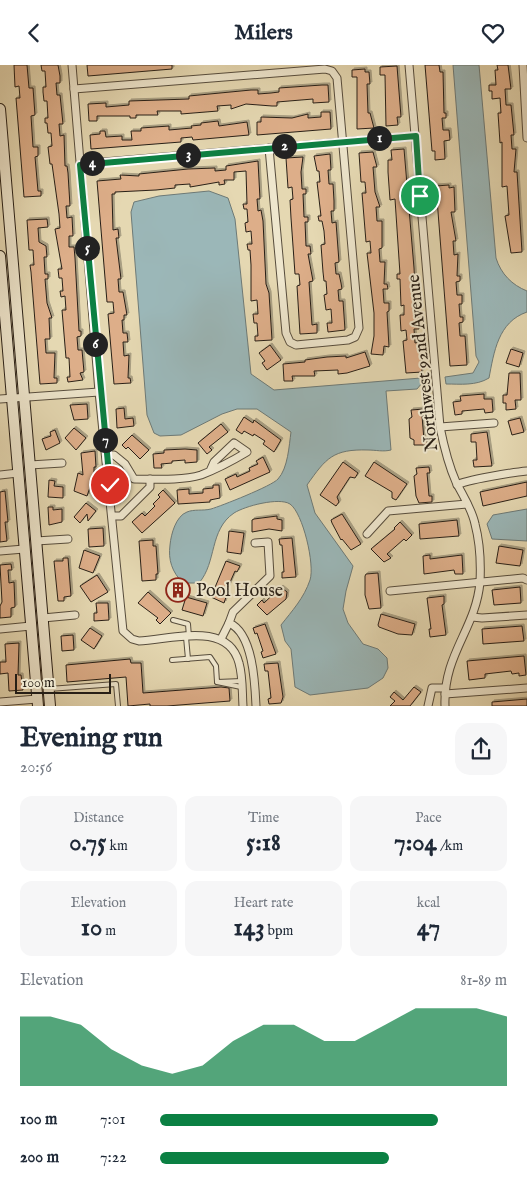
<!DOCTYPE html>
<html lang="en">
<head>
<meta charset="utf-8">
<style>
  body { margin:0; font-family:"IM FELL English",serif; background:#f6f6f7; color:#1f2937; height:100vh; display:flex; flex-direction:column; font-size:19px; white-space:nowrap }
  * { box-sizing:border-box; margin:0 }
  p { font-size:16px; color:#747a83 }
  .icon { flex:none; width:28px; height:28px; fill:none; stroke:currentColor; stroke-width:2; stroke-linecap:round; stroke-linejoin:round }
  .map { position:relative; height:641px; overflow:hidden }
  .side { display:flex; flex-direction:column; background:#fff; flex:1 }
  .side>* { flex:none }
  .scale { position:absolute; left:15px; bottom:12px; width:96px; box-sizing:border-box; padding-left:5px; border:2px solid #281f16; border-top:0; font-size:14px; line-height:18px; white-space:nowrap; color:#281f16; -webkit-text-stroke:4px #eee6cd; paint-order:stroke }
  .pin { position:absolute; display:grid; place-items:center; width:42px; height:42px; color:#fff; margin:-21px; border:2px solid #fff; border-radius:50%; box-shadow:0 1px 5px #0007 }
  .km { position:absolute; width:25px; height:25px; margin:-12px; border-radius:50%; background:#222; color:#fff; font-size:14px; line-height:25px; text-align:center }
  .round { display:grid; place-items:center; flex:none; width:52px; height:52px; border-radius:15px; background:#f6f6f7 }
  .overview { display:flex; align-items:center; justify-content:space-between; height:85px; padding:0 20px }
  h1 { font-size:28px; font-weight:700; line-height:38px }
  .figures { display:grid; grid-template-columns:repeat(3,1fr); gap:8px; height:85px; padding:5px 20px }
  .figures div { display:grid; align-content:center; border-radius:12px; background:#f6f6f7; text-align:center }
  .figures b { font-size:25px; font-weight:700 }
  .figures small { font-size:14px; font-weight:400 }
  .figures p { font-size:14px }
  .chart { height:140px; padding:10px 20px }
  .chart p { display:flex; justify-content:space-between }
  .chart svg { width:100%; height:90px; margin-top:5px; fill:#0b8043; opacity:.7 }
  ul { padding:0 20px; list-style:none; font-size:16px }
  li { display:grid; grid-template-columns:80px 60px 1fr; align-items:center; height:38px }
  li i { height:12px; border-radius:6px; background:#0b8043 }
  header { display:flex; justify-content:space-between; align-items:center; height:65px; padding:0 20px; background:#fff; font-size:22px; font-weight:700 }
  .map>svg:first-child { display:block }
  .water { fill:#9bb7b8; stroke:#6d7a77 }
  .building { fill:#ddae89; stroke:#281f16; filter:url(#shadow) }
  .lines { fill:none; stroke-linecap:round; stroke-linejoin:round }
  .service-casing { stroke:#574d3d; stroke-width:6 }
  .minor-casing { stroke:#574d3d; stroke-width:9 }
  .secondary-casing { stroke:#281f16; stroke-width:12 }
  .service { stroke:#eee6cd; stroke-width:4 }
  .minor { stroke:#eee6cd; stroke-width:7 }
  .secondary { stroke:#eee6cd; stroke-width:10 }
  .route-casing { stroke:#fff; stroke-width:10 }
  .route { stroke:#0b8043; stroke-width:6 }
  .labels { text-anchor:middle; stroke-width:4; stroke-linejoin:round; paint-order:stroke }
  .street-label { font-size:18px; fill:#281f16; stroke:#eee6cd }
  .poi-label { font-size:18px; fill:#281f16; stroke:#eee6cd; text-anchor:start }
</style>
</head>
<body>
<header><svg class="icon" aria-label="back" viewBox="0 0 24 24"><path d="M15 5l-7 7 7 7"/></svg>Milers<svg class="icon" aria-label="heart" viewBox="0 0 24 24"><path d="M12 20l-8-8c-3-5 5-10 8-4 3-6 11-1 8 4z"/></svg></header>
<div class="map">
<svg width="527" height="641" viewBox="0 0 527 641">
  <defs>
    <filter id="shadow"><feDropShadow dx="2" dy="-2" stdDeviation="0" flood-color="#0004"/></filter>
  </defs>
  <rect width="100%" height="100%" fill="#e5d8b2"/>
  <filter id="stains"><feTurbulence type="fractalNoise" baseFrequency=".004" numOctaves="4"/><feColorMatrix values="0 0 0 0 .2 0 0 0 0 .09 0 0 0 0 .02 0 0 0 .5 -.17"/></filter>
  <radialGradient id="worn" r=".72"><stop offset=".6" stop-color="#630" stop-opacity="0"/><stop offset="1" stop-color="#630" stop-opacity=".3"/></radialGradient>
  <g class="water">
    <path d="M453,0h26l17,193c5,16 16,27 31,33v21c-29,10 -33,40 -38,66 -13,8 -29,6 -43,6l-1,-7 28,-4 6,-11 -3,-6z"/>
    <path d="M209,126l19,7 7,21 16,155 23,16 147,-12 1,5 -5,6 -31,2 5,59c-8,2 -15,0 -23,0 -35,-1 -42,8 -61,35l8,28 38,53 -7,25 -3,18 5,14 15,21 15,5 9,9 1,10 -5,10 -15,10 -58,7 -15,-8 -4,-38 -6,-8 -4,-16c11,-14 23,-27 29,-45 5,-15 -7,-67 -20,-76 -11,-7 -45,2 -56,9 -25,17 -17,49 -35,70h-16c-11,-11 -15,-23 -13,-38 1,-11 6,-29 17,-33 7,-3 16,-1 24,-3 10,-3 61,-23 67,-30 10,-11 11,-33 13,-47l-34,-23h-20l-15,5 -41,21 -21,1 -6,-3 -7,-18 -16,-203 3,-10 25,-6z"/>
    <path d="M527,444v32l-35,-2 -5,-15 6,-9z"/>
  </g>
  <g class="building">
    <path d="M14,0h13l2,23h4l2,27 -4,1 2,31h5v9l-3,1 3,34h3v5l-17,1 -8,-99h4l-1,-12 -4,1z"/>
    <path d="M41,0h17l2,11v7h-4l1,12h3l3,29h-4l1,12 4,-1 1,31h2l1,7 2,33h-4l1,12 5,-1 1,19h-4v11h5l1,11 4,73h2v5l-4,1 1,13h4l2,22 -4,1 3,7 -15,2 -1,-5h3l-1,-19h-3l-4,-48h4l-1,-14 -4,1 -1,-6h3l-1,-13h-3l-1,-9h4l-7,-40 5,-1 -1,-14 -7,-50h-2l-2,-17 4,-1 -1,-13h-3l-1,-10h-2v-5h3l-1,-17h-3l-1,-9v-5h3l-1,-16h-3z"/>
    <path d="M87,0h85v4l-84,7z"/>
    <path d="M425,0h14l1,7h3l1,41h2v5h-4l1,12h6l1,10 -6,1 1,18 -10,1v-9h-3z"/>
    <path d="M497,0h11l3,24h-6l1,16h5l3,30h-3l1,14h4l-2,23h3l5,80 -11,1 -6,-37 4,-1 -2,-29 -5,1v-45l-2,1 -2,-30h3l-1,-15 -8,1v-8h-3v-6h7l-1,-15h3z"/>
    <path d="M397,1l4,51h-4l1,8 -12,1 -1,-51h-5v-8z"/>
    <path d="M365,4v3h4l1,12h-3l1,29h2l4,15 -17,1v-52h-5v-7z"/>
    <path d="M322,20h6l1,17 -16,1v-4l-36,3v4h-5l-26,-2 -15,5v-4l-14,1 1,5 -37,3v-3h-24l1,4h-22v3h-6v-2h-33v5h-8l-1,-17 18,-1v4l23,-2v-4l60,-2v-3l62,-6h7v4l13,-1 8,-1v-4z"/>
    <path d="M321,47h9l1,17 -74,6v-13h4v-5l31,1 16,-4v4l13,-1z"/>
    <path d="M218,56l1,5 28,-4 2,13 -56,5 -1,-3 -11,1v4l-90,7 -1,-14 10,-1v-3h5l1,6 16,-1v4h10l-1,-9h10v-3l28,-2v4l23,-2 -1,-2 10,-1v-2z"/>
    <path d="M404,84l10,119 1,20h-3l1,14 4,-1 2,28h-5l1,14 5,-1 2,30 -16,1 -3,-32 4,-1 -1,-10 -5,1 -1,-16h4v-10l-3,1 -1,-27h-3v-5h3l-5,-75 -5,1 -2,-28v-12h4l-1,-10z"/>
    <path d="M373,87l4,15h-4l2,25 5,15h-4l1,14h5v27l-3,1 1,13h5l-1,22h3l1,5h-5l1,14h5v8l-2,1 2,35 -5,-1 -1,9 -12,-1 3,-18v-23l-7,-60h4l-1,-12 -4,1 -4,-49h4l-1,-11h-4l-2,-29z"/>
    <path d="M330,89l1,16h-3l1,14h4l1,17v10h-3l1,12 4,-1 3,40 -4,1 1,11h3l2,9 1,6 -4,1 1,11h4l2,29 -17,2 -1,-9h5l-1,-14 -5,1 -2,-15 3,-1 -1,-13h-2l-1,-9 -2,-27 4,-1 -1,-13 -2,-10h-3l-1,-5h3l-4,-34h3l-1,-11h-2l-3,-15z"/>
    <path d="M303,92l-2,15 1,17h4v5h-3l1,23h4v5h-3l1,24h4l1,8h-3l5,27 -4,1 3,43 5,-1v9l-17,1 -3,-48 3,-1 -1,-11h-4l-4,-56 -1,-18 3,-1 -1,-12 -4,1 -2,-30z"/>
    <path d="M258,96l2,38h-3l1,12 3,-1 2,11 3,63 3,9 3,47 -17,1v-5h3l-1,-13h-3l-1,-9h5l-1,-14 -6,1v-36l-1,-15h-2l-1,-6h5l-1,-13 -5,1 -1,-9 3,-1 -1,-13h-3l-1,-5h4l-1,-33 -12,1v8h-10l1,4 -6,1v-3l-23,4 -6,1v-3l-15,1v3l-19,2 -41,2v2h-3l1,36 5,-1 1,9h-3l5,41h-3l1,13h4l4,23h-3v5h-2l1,13h4l1,9h-5l1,14 5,-1 -1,23h2l1,5 -17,1 -6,-70 6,-1 -1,-11h-6l-10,-121 24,-2 -1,-4 19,1v-2l49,-5 27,-1v3l11,-1v-4z"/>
    <path d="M449,120v3l5,-1 1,25h-4l5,29h-3l1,14 4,-1 -1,22h3v5l-4,1 1,13h5v9h-3l1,13h3v5l-4,1 1,13h5l2,29 -17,1 -14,-180z"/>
    <path d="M47,154l1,8 -10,1 1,14 7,4 1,11h-3l1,17h3v5h-3l2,24 5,15h-3l1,21h-5l1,14h9l-1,25h3v5l-17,1 -9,-112 -1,-7h4l-1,-15h-4l-2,-30z"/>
    <path d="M270,280l11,15 -14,10 -5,-7 3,-2 -6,-8z"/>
    <path d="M511,284l12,4 -4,14 -13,-4z"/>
    <path d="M365,287l5,14 -23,7 -9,1v-4l-24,1 1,5h-23l1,5h-9l-1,-17 22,-2v-2l22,-3 19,-1v2z"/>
    <path d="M509,308h11l1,27h-6l1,9 -10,1v-7h-3v-8h4z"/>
    <path d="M484,329v5h8l1,13 -8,1 -1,-4 -22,2v3l-7,1 -2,-13 8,-1 -1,-5z"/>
    <path d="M87,339l1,15 -14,1 -4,-15z"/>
    <path d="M124,343l1,11 8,-1 1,8 -17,2 -1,-19z"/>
    <path d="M424,344l1,6 -3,1 2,24 3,-1v6h-13v-5l-4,-2 -1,-19 3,-2 -1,-7z"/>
    <path d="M244,352l9,6 1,-3 27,20 -7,12 -11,-8 2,-3 -11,-7 -1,2 -9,-5 -2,3 -6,-4z"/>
    <path d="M520,353l4,14 -12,3 -4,-14z"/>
    <path d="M221,359l7,8 -19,15 3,3 -5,4 -9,-11z"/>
    <path d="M74,363l12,10 -10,12 -11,-12z"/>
    <path d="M55,365l5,13 -14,7 -4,-11 9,-3 -1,-4z"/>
    <path d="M487,367l5,34 -18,1 -1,-7h4l-1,-18h-5v-8z"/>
    <path d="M132,370l17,15 -9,9 -12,-12 -2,2 -4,-4z"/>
    <path d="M185,384l12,1v12l-12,1v-3l-13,1v2l-11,1 1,4h-8l-1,-14 11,-1v-3z"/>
    <path d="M95,386l1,16h-2v9l-7,20 -13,-5 4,-18 5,2 -2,-22z"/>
    <path d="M263,392l7,15 -40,18 -5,-11 11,-5 1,3 13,-6 -1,-3 9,-4 -2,-3z"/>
    <path d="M343,397l15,11 -3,5 -5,-1 -13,20 2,5 -3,4 -16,-11z"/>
    <path d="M374,397l33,22 -11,16 -4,-2v-6l-27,-16z"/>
    <path d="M429,402l1,6h-3l2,23h3v6l-13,1 -3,-7 -2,-20 3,-2 -1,-6z"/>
    <path d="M49,415l6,1 -1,5 9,1v11l-15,-1z"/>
    <path d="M527,417v14l-44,10 -3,-14z"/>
    <path d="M213,420h6l1,13 -10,2v2l-32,2 -1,-14 12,-1v5l14,-1v-4l10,-1z"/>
    <path d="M163,425l12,13 -33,30 -10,-11 10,-9 3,3 10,-10 -2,-2 7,-7 -2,-2z"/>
    <path d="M5,426l3,31h-3l2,19 -7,1v-50z"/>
    <path d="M86,438l10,8 -8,10 -1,-7 -7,9 -6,-6z"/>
    <path d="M48,442h5v3l9,-1v13l-13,3z"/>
    <path d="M342,449l19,30 -10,6 -9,-11 -1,1 -9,-17 -1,-3z"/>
    <path d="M277,451v3l5,1v11l-13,-2 -17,3v-12l2,-1z"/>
    <path d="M457,455l2,16 -39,3 -1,-15z"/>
    <path d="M400,457l12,13 -6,6 -2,-2 -17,15 4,4 -7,4 -13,-13 24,-20 -1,-1z"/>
    <path d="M103,463l1,18 -15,1 -1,-18z"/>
    <path d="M229,466l15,2 -3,21 -14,-2z"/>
    <path d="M292,473l4,39 -14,1v-6h2l-2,-27h-2l-1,-6z"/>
    <path d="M153,475v6h3l2,28h-2v6l-14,1 -3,-40z"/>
    <path d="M499,481l24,4 -3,16 -24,-3z"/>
    <path d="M84,485l16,6 -7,17 -14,-5z"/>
    <path d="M430,490v4l32,-4 1,19h-8l-1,-4 -30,4 -1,-18z"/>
    <path d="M63,493h5l3,38 -7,1v4h-6l-4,-40h9z"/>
    <path d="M226,496l14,5 -3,6 -2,-1 -11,25 2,1 -2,6 -13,-6z"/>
    <path d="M11,499l1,6h-4l1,13 5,-1 1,25 -4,1v9l-11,1v-12l2,-4 -2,-37z"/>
    <path d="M378,508l3,35 -12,1 -4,-14v-19l1,-2z"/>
    <path d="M97,510l11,17 -17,10 -11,-16z"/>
    <path d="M281,522l6,5 -1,7 -19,16 -10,-10 5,-5 2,3z"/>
    <path d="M520,522l1,16 -27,2 -2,-15z"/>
    <path d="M148,527l23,21 -11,11 -4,-4 2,-2 -20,-15z"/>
    <path d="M444,531v8l-2,1 4,30 -16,2 -1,-8h2l-4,-31z"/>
    <path d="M186,532l21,6 -4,13 -21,-6z"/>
    <path d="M96,538h12l1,17 -15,1v-8h3z"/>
    <path d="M381,549l34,10 -3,11 -14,-1 -19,-7 -1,-2z"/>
    <path d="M265,559l11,30 -13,4 -2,-6 2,-1 -6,-18 -2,1 -2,-6z"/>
    <path d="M522,561l2,15 -41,3 -1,-15z"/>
    <path d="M90,563l12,8 -8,13 -13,-9z"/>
    <path d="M73,570l1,15 -12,1 -1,-15z"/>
    <path d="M19,578l-1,32h3l2,15 -14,1 -1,-18 -8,1v-12h6l-1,-18z"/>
    <path d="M524,591l2,19 -7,1v-3l-7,1 -1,-3 -26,3v4l-16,2 -2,-19z"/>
    <path d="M130,594l1,4h10l2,30 78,-6 8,1 1,13 -63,5h-17v-2l-22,2 -2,-29 -59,5 -1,-17z"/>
    <path d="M278,598l5,34 -2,6 -12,1 -1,-5 3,-1 -3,-27h-3l-1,-7z"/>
    <path d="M414,622l7,5 -11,14h-20l5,-5 -5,-4 4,-5 9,8z"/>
    <path d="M527,634v7h-35v-4z"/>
  </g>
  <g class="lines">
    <g class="service-casing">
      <g id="service">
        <path d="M173,555l15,4 1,13"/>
        <path d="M186,572l2,22"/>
        <path d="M172,595l38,-3 6,9 1,16 25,-1"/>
        <path d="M217,617l24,5"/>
        <path d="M49,624l67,-5 2,22"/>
      </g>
    </g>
    <g class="minor-casing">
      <g id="minor">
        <path d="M72,0l27,327 24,239 9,8 7,2c31,-1 89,-21 100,22 4,14 3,29 4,43"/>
        <path d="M409,0l31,362c4,20 8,37 16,55 7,14 16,27 19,42 5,19 6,38 5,58 -4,47 -37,72 -35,124"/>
        <path d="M523,0l4,73"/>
        <path d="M74,24l251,-20 7,2 5,7 22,250 -4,9 -7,3 -52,5 -6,-3 -4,-9 -17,-185"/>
        <path d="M80,99l336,-28"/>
        <path d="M0,334l99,-7"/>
        <path d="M440,362l54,-4"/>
        <path d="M107,390h7l11,9 9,15c20,0 47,2 67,-4 16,-6 31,-14 46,-23l-13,-9 -20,19 -4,9"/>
        <path d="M30,400l32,-2"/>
        <path d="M0,410l18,-2"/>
        <path d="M457,420c8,-5 58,-13 70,-14"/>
        <path d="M113,451h8l29,-29v-8"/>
        <path d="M367,469l21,-23 79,-7"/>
        <path d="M36,476l32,-2"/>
        <path d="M255,478l13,-1 2,34 -37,36 -4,11c24,10 26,60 27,83"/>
        <path d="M0,486l24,-2"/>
        <path d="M390,526l133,-13 4,2"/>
        <path d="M472,552l10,1 45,-3"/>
        <path d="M43,553l32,-3"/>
        <path d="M0,564l31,-3"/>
        <path d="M221,574l8,-16"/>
        <path d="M445,629l82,-6"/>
        <path d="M0,637l37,-3"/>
        <path d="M428,641l4,-18h13"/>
      </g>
    </g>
    <g class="secondary-casing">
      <g id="secondary">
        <path d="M0,44l50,597"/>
        <path d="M0,191l38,450"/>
      </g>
    </g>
    <use href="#service" class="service"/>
    <use href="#minor" class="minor"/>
    <use href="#secondary" class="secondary"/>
  </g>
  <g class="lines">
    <g class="route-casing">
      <path id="route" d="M110,420l-30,-320 336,-29 4,60"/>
    </g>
    <use href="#route" class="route"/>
  </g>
  <defs>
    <g id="building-ring" transform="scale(1.25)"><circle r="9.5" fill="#eee6cd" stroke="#8f2418" stroke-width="1.5"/><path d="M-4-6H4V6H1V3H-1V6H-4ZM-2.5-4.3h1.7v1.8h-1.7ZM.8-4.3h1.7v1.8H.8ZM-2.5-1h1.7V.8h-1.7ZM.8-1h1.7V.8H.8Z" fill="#8f2418"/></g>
  </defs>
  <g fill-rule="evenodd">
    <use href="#building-ring" x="178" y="525"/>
  </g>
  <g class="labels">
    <g class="street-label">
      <text transform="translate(422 298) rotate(-96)" y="6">Northwest 92nd Avenue</text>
    </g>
    <g class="poi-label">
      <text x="196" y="531">Pool House</text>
    </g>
  </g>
  <rect width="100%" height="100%" filter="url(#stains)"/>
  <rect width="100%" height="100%" fill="url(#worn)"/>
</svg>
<div class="scale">100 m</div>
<div class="pin" style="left:420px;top:131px;background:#1e9e55"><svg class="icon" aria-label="arrive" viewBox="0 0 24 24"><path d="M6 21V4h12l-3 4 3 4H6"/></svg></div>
<div class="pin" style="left:110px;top:420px;background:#d93025"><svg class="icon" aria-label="check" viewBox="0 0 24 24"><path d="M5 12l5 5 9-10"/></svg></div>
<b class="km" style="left:379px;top:73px">1</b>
<b class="km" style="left:284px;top:81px">2</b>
<b class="km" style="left:188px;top:90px">3</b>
<b class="km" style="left:92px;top:98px">4</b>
<b class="km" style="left:87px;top:183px">5</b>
<b class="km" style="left:95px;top:279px">6</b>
<b class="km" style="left:105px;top:375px">7</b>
</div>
<section class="side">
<div class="overview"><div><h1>Evening run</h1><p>20:56</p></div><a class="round"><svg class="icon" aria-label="share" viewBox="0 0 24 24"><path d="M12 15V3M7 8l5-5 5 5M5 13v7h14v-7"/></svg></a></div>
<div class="figures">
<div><p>Distance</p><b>0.75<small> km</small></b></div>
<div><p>Time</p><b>5:18</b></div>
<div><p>Pace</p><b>7:04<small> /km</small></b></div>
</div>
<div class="figures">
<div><p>Elevation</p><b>10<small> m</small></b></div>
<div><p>Heart rate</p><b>143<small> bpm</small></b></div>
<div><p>kcal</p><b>47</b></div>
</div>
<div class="chart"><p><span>Elevation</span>81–89 m</p>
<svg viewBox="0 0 160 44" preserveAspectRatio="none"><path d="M0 44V10L10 10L20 14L30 26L40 34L50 38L60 34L70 22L80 14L90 14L100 22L110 22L120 14L130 6L140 6L150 6L160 10V44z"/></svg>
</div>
<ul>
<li><b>100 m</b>7:01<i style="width:80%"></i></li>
<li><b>200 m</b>7:22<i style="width:66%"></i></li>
</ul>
</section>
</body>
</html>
